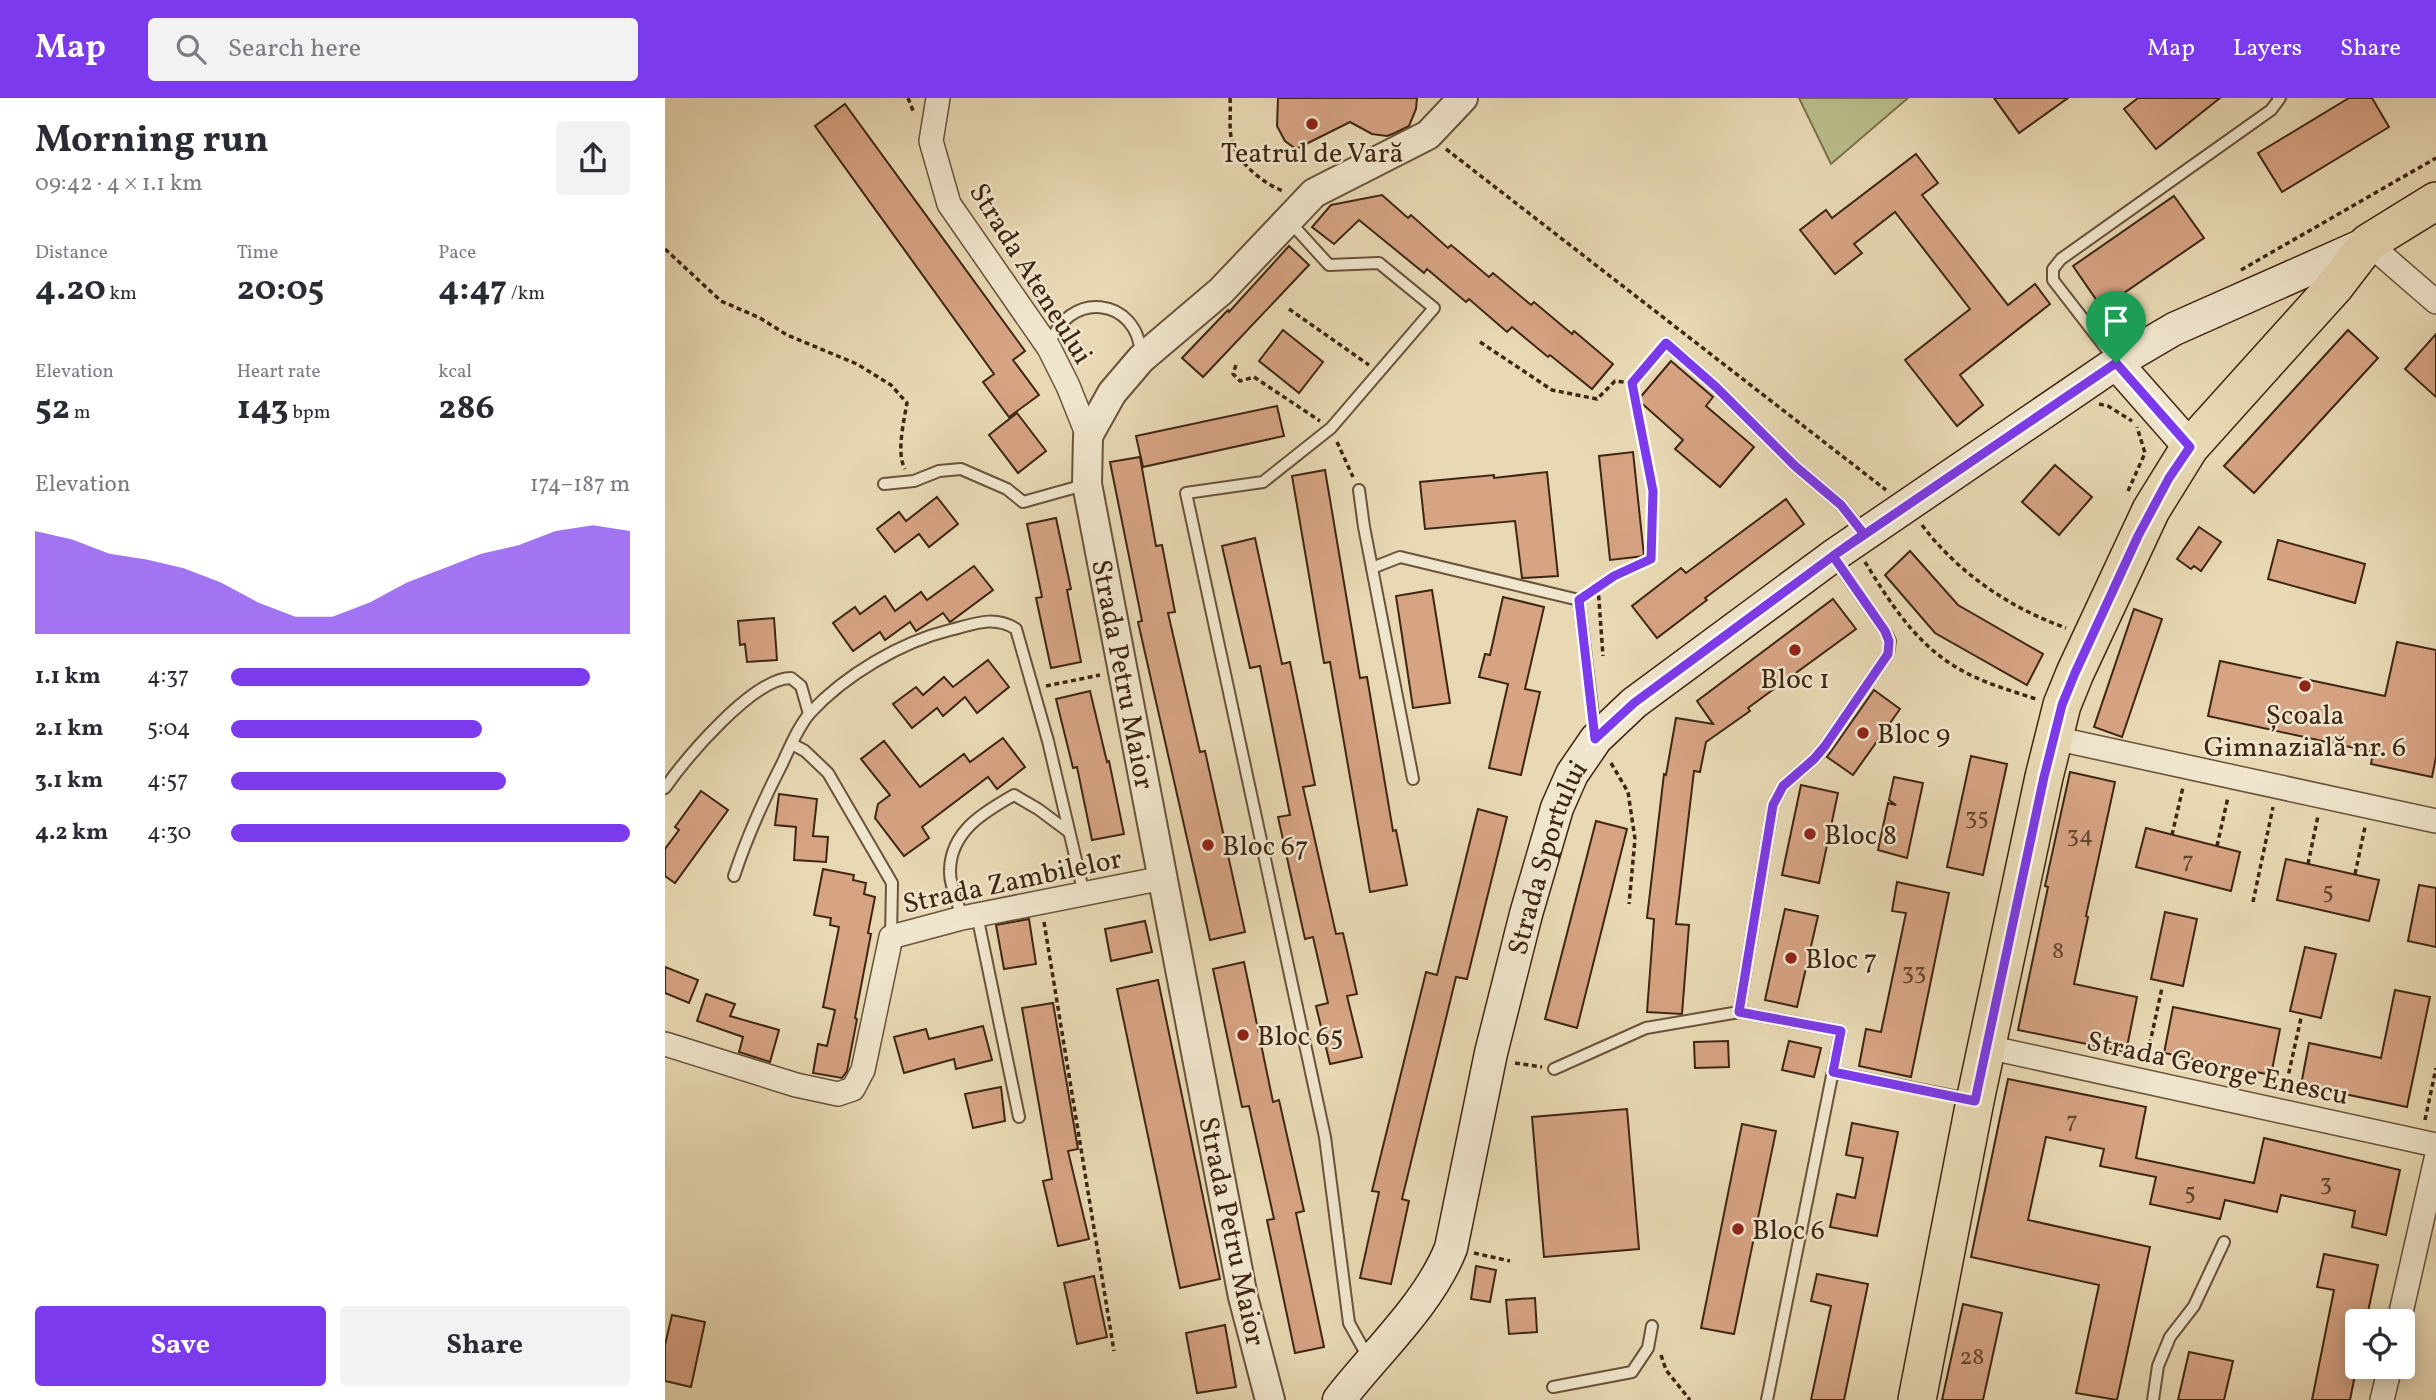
<!DOCTYPE html>
<html lang="en">
<head>
<meta charset="utf-8">
<style>
  body { margin:0; font-family:Vollkorn,serif; background:#f2f2f3; color:#2b2b33; height:100vh; display:flex; flex-direction:column; font-size:26px; white-space:nowrap }
  * { box-sizing:border-box; margin:0 }
  p { font-size:23px; color:#7c7c81 }
  .icon { flex:none; width:38px; height:38px; fill:none; stroke:currentColor; stroke-width:2; stroke-linecap:round; stroke-linejoin:round }
  .map { position:relative; flex:1; overflow:hidden }
  .panel { display:flex; flex-direction:column; background:#fff; width:665px }
  .panel>* { flex:none }
  .fabs { position:absolute; left:1680px; top:1211px; display:grid; gap:14px }
  .fabs a { display:grid; place-items:center; width:70px; height:70px; border-radius:7px; background:#fff; box-shadow:0 4px 18px #0003; font-size:35px }
  .pin { position:absolute; display:grid; place-items:center; width:60px; height:60px; color:#fff; margin:-72px -30px; border-radius:50% 50% 50% 0; rotate:-45deg; box-shadow:0 0 7px #0007 }
  .pin .icon { rotate:45deg }
  .round { display:grid; place-items:center; flex:none; width:74px; height:74px; border-radius:7px; background:#f2f2f3 }
  .overview { display:flex; align-items:center; justify-content:space-between; height:119px; padding:0 35px }
  h1 { font-size:38px; font-weight:700; line-height:52px }
  .metrics { display:grid; grid-template-columns:repeat(3,1fr); gap:10px; height:119px; padding:7px 35px }
  .metrics div { display:grid; align-content:center }
  .metrics b { font-size:35px; font-weight:700 }
  .metrics small { font-size:19px; font-weight:400 }
  .metrics p { font-size:19px }
  .chart { height:196px; padding:14px 35px }
  .chart p { display:flex; justify-content:space-between }
  .chart svg { width:100%; height:126px; margin-top:7px; fill:#7c3aed; opacity:.7 }
  .button { display:flex; gap:14px; margin-top:auto; padding:14px 35px }
  .button a { flex:1; height:80px; border-radius:7px; background:#7c3aed; color:#fff; font-size:28px; font-weight:700; line-height:80px; text-align:center }
  .button a+a { background:#f2f2f3; color:#2b2b33 }
  ul { padding:0 35px; list-style:none; font-size:23px }
  li { display:grid; grid-template-columns:112px 84px 1fr; align-items:center; height:52px }
  li i { height:18px; border-radius:9px; background:#7c3aed }
  header { display:flex; align-items:center; gap:42px; box-sizing:border-box; height:98px; padding:0 35px; background:#7c3aed; color:#fff }
  header strong { font-size:33px }
  nav { display:flex; gap:38px; margin-inline-start:auto; font-size:24px }
  .search { width:490px; height:63px; background:#f2f2f3; display:flex; align-items:center; gap:18px; box-sizing:border-box; padding:0 24px; border-radius:7px; color:#7c7c81; font-size:26px }
  main { display:flex; flex:1; min-height:0 }
  .map>svg:first-child { display:block }
  .green { fill:#b9be8b; stroke:#7c724e; stroke-width:2 }
  .building { fill:#d6a383; stroke:#3f2612; stroke-width:2 }
  .lines { fill:none; stroke-linecap:round; stroke-linejoin:round }
  .service-casing { stroke:#69533a; stroke-width:14 }
  .minor-casing { stroke:#69533a; stroke-width:26 }
  .tertiary-casing { stroke:#69533a; stroke-width:32 }
  .secondary-casing { stroke:#3f2612; stroke-width:35 }
  .primary-casing { stroke:#3f2612; stroke-width:40 }
  .path { stroke:#3f2612; stroke-width:3.5; stroke-dasharray:5 3.5; stroke-linecap:butt }
  .service { stroke:#f0e6ce; stroke-width:10 }
  .minor { stroke:#f0e6ce; stroke-width:23 }
  .tertiary { stroke:#f0e6ce; stroke-width:28 }
  .secondary { stroke:#f0e6ce; stroke-width:32 }
  .primary { stroke:#e8d9b4; stroke-width:37 }
  .route-casing { stroke:#fff; stroke-width:14 }
  .route { stroke:#7c3aed; stroke-width:9 }
  .poi-dot { fill:#8f2418; stroke:#f0e6ce; stroke-width:2.5 }
  .labels { text-anchor:middle; stroke-width:5; stroke-linejoin:round; paint-order:stroke }
  .number-label { font-size:24px; fill:#65452e }
  .poi-label { font-size:28px; fill:#3f2612; stroke:#f0e6ce; text-anchor:start }
  .street-label { font-size:28px; fill:#3f2612; stroke:#f0e6ce }
</style>
</head>
<body>
<header>
<strong>Map</strong>
<div class="search"><svg class="icon" aria-label="search" viewBox="0 0 24 24"><circle cx="10" cy="10" r="6"/><path d="M15 15l6 6"/></svg>Search here</div>
<nav><a>Map</a><a>Layers</a><a>Share</a></nav>
</header>
<main>
<section class="panel">
<div class="overview"><div><h1>Morning run</h1><p>09:42 · 4 × 1.1 km</p></div><a class="round"><svg class="icon" aria-label="share" viewBox="0 0 24 24"><path d="M12 15V3M7 8l5-5 5 5M5 13v7h14v-7"/></svg></a></div>
<div class="metrics">
<div><p>Distance</p><b>4.20<small> km</small></b></div>
<div><p>Time</p><b>20:05</b></div>
<div><p>Pace</p><b>4:47<small> /km</small></b></div>
</div>
<div class="metrics">
<div><p>Elevation</p><b>52<small> m</small></b></div>
<div><p>Heart rate</p><b>143<small> bpm</small></b></div>
<div><p>kcal</p><b>286</b></div>
</div>
<div class="chart"><p><span>Elevation</span>174–187 m</p>
<svg viewBox="0 0 160 44" preserveAspectRatio="none"><path d="M0 44V8L10 11L20 16L30 18L40 21L50 26L60 33L70 38L80 38L90 33L100 26L110 21L120 16L130 13L140 8L150 6L160 8V44z"/></svg>
</div>
<ul>
<li><b>1.1 km</b>4:37<i style="width:90%"></i></li>
<li><b>2.1 km</b>5:04<i style="width:63%"></i></li>
<li><b>3.1 km</b>4:57<i style="width:69%"></i></li>
<li><b>4.2 km</b>4:30<i style="width:100%"></i></li>
</ul>
<div class="button"><a>Save</a><a>Share</a></div>
</section>
<div class="map">
<svg width="1771" height="1302" viewBox="0 0 1771 1302">
  <rect width="100%" height="100%" fill="#e8d9b4"/>
  <filter id="stains"><feTurbulence type="fractalNoise" baseFrequency=".00286" numOctaves="4"/><feColorMatrix values="0 0 0 0 .2 0 0 0 0 .09 0 0 0 0 .02 0 0 0 .5 -.17"/></filter>
  <radialGradient id="worn" r=".72"><stop offset=".6" stop-color="#630" stop-opacity="0"/><stop offset="1" stop-color="#630" stop-opacity=".3"/></radialGradient>
  <path class="green" d="M1134,0h109l-77,66z"/>
  <g class="building">
    <path d="M613,0h139l-1,11 -7,17 -14,7 -8,3 -15,-2 -22,-12 -54,27 -11,-8 -8,-15z"/>
    <path d="M1329,0h74l-49,35z"/>
    <path d="M1473,0h82l-64,51 -32,-40z"/>
    <path d="M1684,0h23l17,29 -107,65 -24,-39z"/>
    <path d="M180,6l180,247 -12,9 26,35 -30,22 -26,-35 11,-8 -179,-248z"/>
    <path d="M1251,56l22,29 -16,12 86,110 27,-21 15,20 -90,71 23,30 -26,21 -52,-66 65,-51 -75,-97 -41,32 8,9 -27,21 -35,-44 26,-20 6,8z"/>
    <path d="M717,97l26,23 3,-3 37,33 3,-3 38,32 4,-4 38,32 3,-3 38,32 2,-3 39,33 -21,25 -42,-34 -2,2 -36,-30 -5,5 -38,-33 -3,3 -39,-33 -3,4 -65,-53 -25,24 -22,-17 19,-22z"/>
    <path d="M1509,98l30,42 -102,70 -29,-42z"/>
    <path d="M624,148l20,19 -106,112 -21,-19 46,-48 1,2z"/>
    <path d="M618,232l40,32 -24,31 -40,-32z"/>
    <path d="M1683,232l30,28 -124,135 -30,-27z"/>
    <path d="M1771,236v63l-31,-28z"/>
    <path d="M1006,263l42,36 -7,9 48,41 -34,40 -45,-38 8,-9 -45,-40z"/>
    <path d="M612,308l7,30 -141,31 -7,-31z"/>
    <path d="M352,315l29,38 -28,22 -29,-38z"/>
    <path d="M968,354l11,104 -34,4 -11,-104z"/>
    <path d="M475,359l16,89 6,-1 13,67 -7,1 32,139 5,-1 40,181 -35,8 -72,-318 4,-1 -32,-159z"/>
    <path d="M1390,367l37,32 -33,38 -37,-33z"/>
    <path d="M660,372l35,208 7,-1 26,154 3,-1 11,55 -37,7 -40,-230 -6,1 -32,-187z"/>
    <path d="M882,374l11,104 -36,2 -7,-57 -90,8 -5,-47 74,-7v3z"/>
    <path d="M272,399l21,27 -29,23 -10,-13 -24,18 -18,-23 22,-17 7,9z"/>
    <path d="M1121,401l18,25 -99,74 2,2 -50,38 -25,-32 49,-38 5,5z"/>
    <path d="M391,420l15,71 -4,1 14,72 -30,6 -15,-70 6,-1 -15,-73z"/>
    <path d="M1534,429l22,15 -20,29 -7,-5 -3,3 -14,-10z"/>
    <path d="M590,440l27,126 8,-2 25,123 -12,2 33,147 7,-1 14,61 -10,2 15,61 -32,7 -14,-58 12,-3 -15,-66 -8,2 -27,-122 12,-2 -30,-149 -10,2 -28,-122z"/>
    <path d="M1613,442l87,24 -10,39 -87,-24z"/>
    <path d="M1245,453l48,54 85,49 -16,31 -92,-52 -50,-58z"/>
    <path d="M309,468l19,24 -43,32 -7,-9 -27,18 -6,-9 -25,18 -5,-8 -27,19 -20,-28 22,-16 5,7 25,-18 10,15 26,-19 6,8z"/>
    <path d="M767,492l18,113 -37,5 -17,-112z"/>
    <path d="M838,499l41,10 -19,82 15,3 -19,83 -32,-7 19,-84 -29,-7 6,-23 5,1z"/>
    <path d="M1168,501l23,30 -108,79 2,3 -44,31 -6,30 -6,-1 -18,153 13,1 -7,89 -35,-2 7,-93 -7,-1 17,-144 2,1 10,-57 37,6 -16,-23z"/>
    <path d="M1469,511l28,10 -40,118 -28,-10z"/>
    <path d="M109,520l3,42 -30,2 -2,-18 -5,1 -2,-24z"/>
    <path d="M1732,544l39,8v107l-4,20 -61,-13 2,-12 -165,-36 12,-55 165,35z"/>
    <path d="M323,562l21,27 -32,26 -12,-16 -22,19 -6,-8 -25,20 -19,-24 23,-17 7,8 21,-18 9,10z"/>
    <path d="M1209,592l26,19 -47,66 -26,-18z"/>
    <path d="M425,593l17,71 2,-1 15,73 -32,6 -15,-73 -4,1 -17,-69z"/>
    <path d="M338,640l22,29 -28,22 -9,-12 -66,50 7,11 -25,18 -29,-38 3,-14 12,-9 -29,-36 23,-18 36,46 44,-33 6,8z"/>
    <path d="M1306,658l36,8 -24,111 -36,-8z"/>
    <path d="M1405,674l45,10 -29,134 2,1 -14,67 63,13 -11,55 -108,-22 30,-143 -3,-1z"/>
    <path d="M1229,679l29,6 -16,75 -29,-8 10,-47 8,2 -7,-5z"/>
    <path d="M1136,687l37,8 -19,90 -37,-8z"/>
    <path d="M36,693l27,19 -53,73 -10,-7v-27l14,-19 -4,-3z"/>
    <path d="M114,696l38,5 -4,37 15,1 -2,25 -32,-2 2,-33 -21,-2z"/>
    <path d="M813,711l29,8 -40,162 -11,-2 -54,222 7,2 -18,83 -31,-6 19,-86 -7,-1 54,-219 11,3z"/>
    <path d="M931,723l31,8 -50,199 -32,-9z"/>
    <path d="M1481,730l94,24 -9,39 -95,-24z"/>
    <path d="M1621,761l93,21 -10,41 -92,-21z"/>
    <path d="M158,771l31,6 -1,5 13,3 -2,11 11,3 -7,36 3,1 -16,84 2,1 -10,52 -5,7 -29,-5 5,-29 9,2 8,-36 -12,-3 16,-80 -9,-2 1,-7 -17,-3z"/>
    <path d="M1232,784l52,11 -38,184 -52,-11 7,-37 15,3 25,-119 -14,-2z"/>
    <path d="M1754,787l17,3v59l-28,-6z"/>
    <path d="M1120,811l33,7 -21,91 -32,-7z"/>
    <path d="M1500,814l32,7 -14,67 -32,-7z"/>
    <path d="M364,821l7,45 -32,5 -8,-44z"/>
    <path d="M480,823l7,31 -41,9 -6,-32z"/>
    <path d="M1640,849l31,7 -15,64 -31,-7z"/>
    <path d="M579,864l29,140 6,-2 25,111 -8,2 28,134 -29,6 -28,-133 7,-1 -25,-113 -7,1 -29,-138z"/>
    <path d="M0,869l33,13 -9,23 -24,-10z"/>
    <path d="M493,882l62,299 -40,9 -63,-299z"/>
    <path d="M1730,892l35,7 -23,110 -106,-22 8,-42 72,15z"/>
    <path d="M41,896l29,10 -5,12 49,14 -9,32 -31,-10 4,-15 -46,-16z"/>
    <path d="M388,905l25,146 -10,2 21,88 -31,7 -15,-65 9,-2 -30,-171z"/>
    <path d="M1508,909l107,22 -9,46 -107,-22z"/>
    <path d="M318,928l9,34 -36,9 -2,-10 -50,14 -10,-36 32,-8 3,10z"/>
    <path d="M1063,943l1,26 -34,1 -1,-26z"/>
    <path d="M1124,943l32,7 -7,29 -32,-7z"/>
    <path d="M1343,981l138,28 -10,51 118,25 10,-45 136,32 -14,65 -34,-8 3,-16 -74,-16 -4,17 -52,-12 -5,19 -70,-15 6,-27 -56,-11 4,-17 -58,-12 -18,83 122,27 -33,153 -41,-7 23,-108 -128,-28z"/>
    <path d="M336,989l4,34 -32,7 -8,-34z"/>
    <path d="M962,1011l12,140 -95,8 -12,-140z"/>
    <path d="M1187,1025l46,9 -21,104 -47,-9 7,-33 18,4 8,-40 -17,-3z"/>
    <path d="M1077,1026l34,7 -42,203 -33,-6z"/>
    <path d="M1659,1156l54,11 -12,56h-9v44l-7,35h-38l22,-110 -17,-3z"/>
    <path d="M811,1168l20,4 -6,32 -19,-3z"/>
    <path d="M1152,1176l51,10 -24,116h-33l20,-94 -20,-5z"/>
    <path d="M429,1178l13,61 -30,7 -13,-61z"/>
    <path d="M870,1200l2,34 -28,2 -3,-34z"/>
    <path d="M1298,1206l39,9 -19,87h-41z"/>
    <path d="M7,1217l33,7 -14,65 -26,-6v-36z"/>
    <path d="M560,1227l11,62 -39,6 -11,-60z"/>
    <path d="M1524,1254l44,9 -9,39h-46z"/>
  </g>
  <g class="lines">
    <g class="service-casing">
      <g id="service">
        <path d="M625,124l39,43 50,-2 55,45 -103,120 -68,54 -77,11 139,644 24,186 20,36"/>
        <path d="M1001,245l50,44 79,79 46,39 22,27"/>
        <path d="M384,249c17,-58 90,-51 92,9"/>
        <path d="M1450,262l-62,-80v-11l8,-10 210,-149 9,-12"/>
        <path d="M219,386l30,-3 25,-10 22,-2 46,20 16,13 61,-17"/>
        <path d="M694,392l5,37 49,252"/>
        <path d="M707,470l28,-11 179,43 16,133"/>
        <path d="M127,646l13,7 23,22 64,110 -1,54"/>
        <path d="M0,690c21,-30 88,-110 126,-110l10,8 8,28"/>
        <path d="M69,778c13,-39 29,-75 48,-112 8,-17 16,-37 28,-51 35,-38 91,-71 140,-83 24,-6 44,-15 66,-1l32,112 36,153"/>
        <path d="M312,817l42,202"/>
        <path d="M297,820c-3,-14 -13,-33 -12,-48 1,-39 34,-58 64,-75l24,14 31,23"/>
        <path d="M1074,914l34,-207 10,-19 31,-27 11,-13 63,-92 2,-13 -5,-10 -51,-73"/>
        <path d="M889,971l92,-41 93,-16 102,19 -74,369"/>
        <path d="M1168,974l136,27"/>
        <path d="M888,1289l79,-15 16,-24 4,-22"/>
        <path d="M1488,1302l5,-34 12,-29 24,-31 30,-64"/>
      </g>
    </g>
    <g class="minor-casing">
      <g id="minor">
        <path d="M273,0l-7,43 18,63 100,144 19,38 20,50"/>
        <path d="M1703,145l68,59"/>
        <path d="M1389,640l382,83"/>
        <path d="M0,946l131,41 42,9 15,-5 10,-19 28,-133 71,-19 201,-40"/>
        <path d="M1322,949l449,98"/>
        <path d="M1734,1223l37,-162"/>
        <path d="M1717,1302l8,-33"/>
      </g>
    </g>
    <g class="tertiary-casing">
      <path id="tertiary" d="M605,1302l-27,-103 -156,-813 1,-48 24,-43 29,-34 80,-68 93,-98 114,-58 35,-37"/>
    </g>
    <g class="secondary-casing">
      <g id="secondary">
        <path d="M1451,265l74,84"/>
        <path id="s1" d="M674,1302c37,-48 90,-96 112,-152l40,-195 35,-139 31,-106 15,-34 24,-35 38,-36 199,-147 283,-193 58,-34 194,-86"/>
      </g>
    </g>
    <g class="primary-casing">
      <path id="primary" d="M1252,1302l58,-299 69,-324 18,-72 13,-32 76,-163 39,-63 145,-161 33,-43 68,-42"/>
    </g>
    <g class="path">
      <path d="M243,0l6,15"/>
      <path d="M565,0c1,13 -1,26 1,39 3,23 31,46 52,54"/>
      <path d="M781,51l440,341"/>
      <path d="M0,151l56,52 39,17 27,17 70,29 34,21 16,18c-3,17 -11,51 -2,66"/>
      <path d="M1576,172l195,-112"/>
      <path d="M624,211l80,56"/>
      <path d="M815,244l72,48 45,9 18,-18 17,2"/>
      <path d="M571,267l-3,9 7,7 14,-4 66,44"/>
      <path d="M967,285l26,-30"/>
      <path d="M1434,306l9,2 24,15"/>
      <path d="M672,344l16,35"/>
      <path d="M1463,393l17,-38 -8,-26"/>
      <path d="M1257,427c36,48 88,83 144,103"/>
      <path d="M1200,464c24,39 50,81 91,105 24,15 53,23 80,32"/>
      <path d="M933,489l5,69"/>
      <path d="M924,495l25,-17 37,-17 2,-68 -21,-108"/>
      <path d="M381,588l54,-11"/>
      <path d="M946,665l17,29 7,47 -6,65"/>
      <path d="M1507,737l11,-48"/>
      <path d="M1552,748l11,-49"/>
      <path d="M1643,766l10,-48"/>
      <path d="M1690,776l10,-47"/>
      <path d="M1588,804l20,-95"/>
      <path d="M379,824l70,429"/>
      <path d="M1481,963l16,-73"/>
      <path d="M850,965l27,4"/>
      <path d="M1620,992l16,-72"/>
      <path d="M1760,1022l11,-52"/>
      <path d="M809,1155l36,8"/>
      <path d="M996,1257l5,15 24,30"/>
    </g>
    <use href="#service" class="service"/>
    <use href="#minor" class="minor"/>
    <use href="#tertiary" class="tertiary"/>
    <use href="#secondary" class="secondary"/>
    <use href="#primary" class="primary"/>
  </g>
  <g class="lines">
    <g class="route-casing">
      <path id="route" d="M1451,265l-283,193 -199,147 -39,36 -16,-139 35,-24 37,-17 2,-68 -21,-108 34,-40 50,44 79,79 46,39 23,29 -31,22 52,75 4,10 -1,13 -63,92 -11,13 -31,27 -10,19 -34,207 102,19 -8,41 142,29 69,-324 18,-72 13,-32 63,-137 31,-58 21,-31 -74,-84"/>
    </g>
    <use href="#route" class="route"/>
  </g>
  <g class="poi-dot">
    <circle cx="647" cy="26" r="7"/>
    <circle cx="1130" cy="552" r="7"/>
    <circle cx="1640" cy="588" r="7"/>
    <circle cx="1198" cy="635" r="7"/>
    <circle cx="1145" cy="736" r="7"/>
    <circle cx="543" cy="747" r="7"/>
    <circle cx="1126" cy="860" r="7"/>
    <circle cx="578" cy="937" r="7"/>
    <circle cx="1073" cy="1131" r="7"/>
  </g>
  <g class="labels">
    <g class="number-label">
      <text x="1312" y="726">35</text>
      <text x="1415" y="744">34</text>
      <text x="1523" y="770">7</text>
      <text x="1663" y="800">5</text>
      <text x="1393" y="860">8</text>
      <text x="1249" y="881">33</text>
      <text x="1407" y="1030">7</text>
      <text x="1661" y="1092">3</text>
      <text x="1525" y="1101">5</text>
      <text x="1307" y="1266">28</text>
    </g>
    <g class="poi-label">
      <text x="647" y="64" text-anchor="middle">Teatrul de Vară</text>
      <text x="1130" y="590" text-anchor="middle">Bloc 1</text>
      <text x="1640" y="626" text-anchor="middle">Școala<tspan x="1640" dy="32">Gimnazială nr. 6</tspan></text>
      <text x="1212" y="645">Bloc 9</text>
      <text x="1159" y="746">Bloc 8</text>
      <text x="557" y="757">Bloc 67</text>
      <text x="1140" y="870">Bloc 7</text>
      <text x="592" y="947">Bloc 65</text>
      <text x="1087" y="1141">Bloc 6</text>
    </g>
    <g class="street-label">
      <text transform="translate(367 175) rotate(58)" y="10">Strada Ateneului</text>
      <text transform="translate(459 576) rotate(79)" y="10">Strada Petru Maior</text>
      <text dy="10" stroke="none"><textPath href="#s1" startOffset="592">Strada Sportului</textPath></text>
      <text transform="translate(347 782) rotate(-12)" y="10">Strada Zambilelor</text>
      <text transform="translate(1553 969) rotate(12)" y="10">Strada George Enescu</text>
      <text transform="translate(568 1133) rotate(78)" y="10">Strada Petru Maior</text>
    </g>
  </g>
  <rect width="100%" height="100%" filter="url(#stains)"/>
  <rect width="100%" height="100%" fill="url(#worn)"/>
</svg>
<div class="fabs">
<a><svg class="icon" aria-label="locate" viewBox="0 0 24 24"><circle cx="12" cy="12" r="6"/><path d="M12 2v4M12 18v4M2 12h4M18 12h4"/></svg></a>
</div>
<div class="pin" style="left:1451px;top:265px;background:#1e9e55"><svg class="icon" aria-label="arrive" viewBox="0 0 24 24"><path d="M6 21V4h12l-3 4 3 4H6"/></svg></div>
</div>
</main>
</body>
</html>
